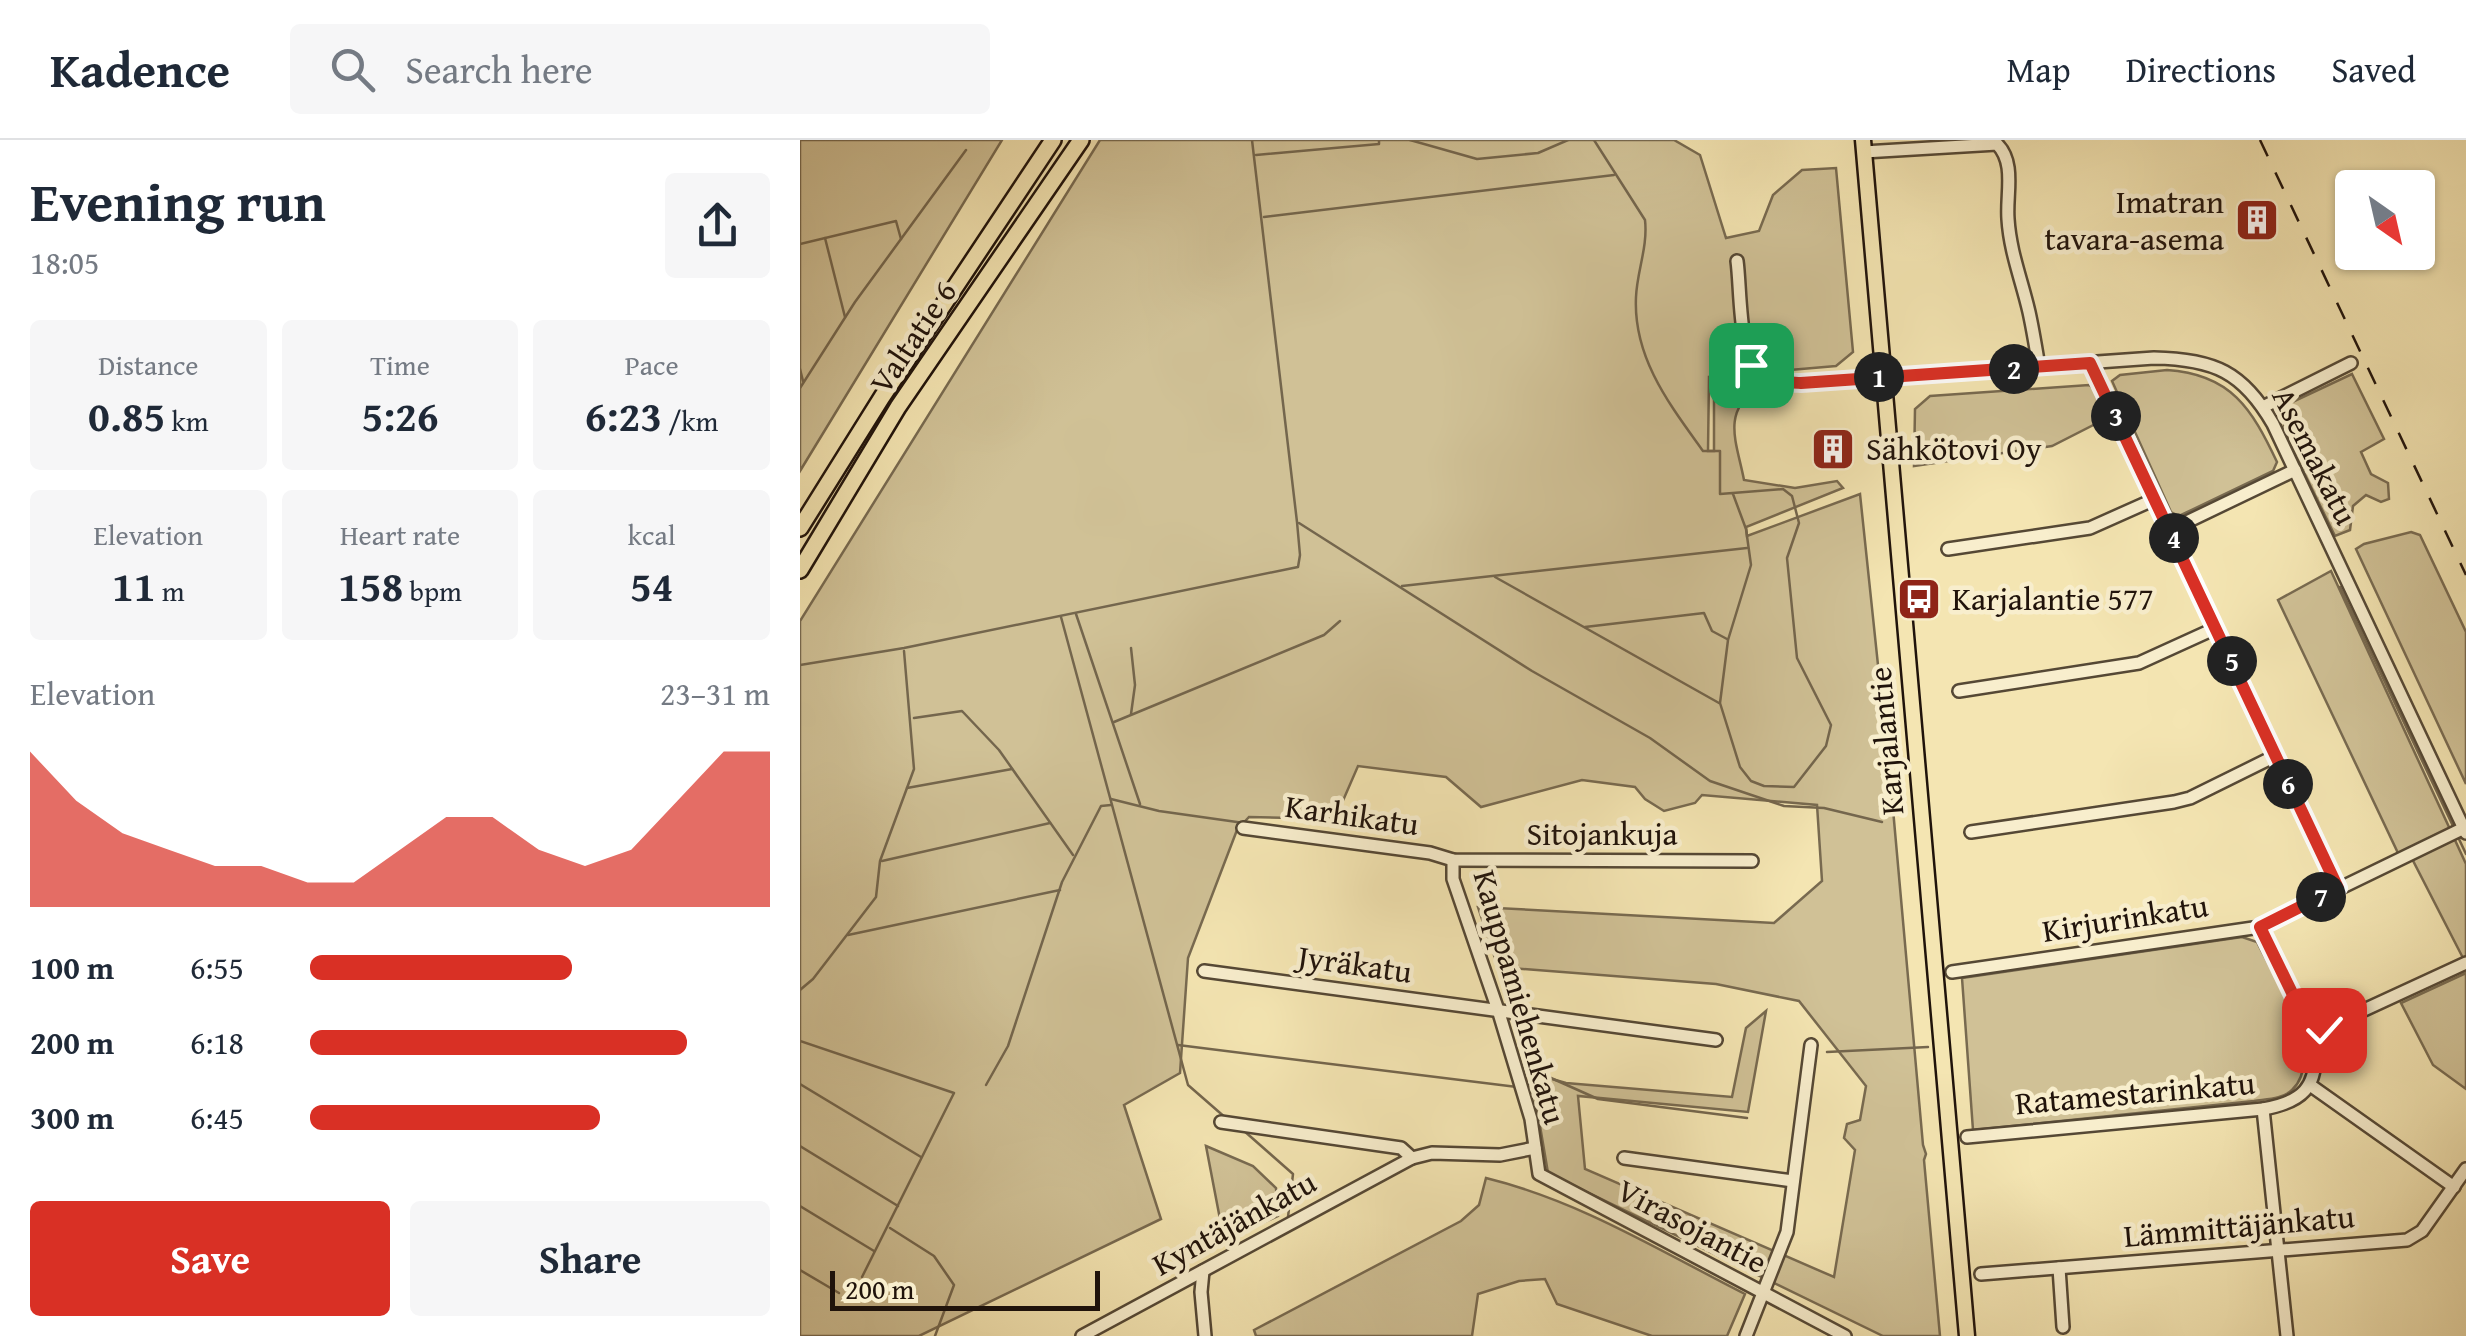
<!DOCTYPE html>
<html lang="en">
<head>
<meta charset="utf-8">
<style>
  body { margin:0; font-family:"Gentium Book Plus",serif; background:#f6f6f7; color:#1f2937; height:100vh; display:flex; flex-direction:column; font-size:38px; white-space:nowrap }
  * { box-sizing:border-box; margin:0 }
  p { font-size:32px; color:#747a83 }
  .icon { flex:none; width:55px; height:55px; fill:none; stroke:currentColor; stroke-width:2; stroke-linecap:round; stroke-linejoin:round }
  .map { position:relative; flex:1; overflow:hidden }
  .details { display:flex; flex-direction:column; background:#fff; width:800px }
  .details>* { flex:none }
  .needle { width:65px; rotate:146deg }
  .buttons { position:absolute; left:1535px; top:30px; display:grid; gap:20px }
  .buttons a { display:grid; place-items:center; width:100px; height:100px; border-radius:10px; background:#fff; box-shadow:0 2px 8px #0004; font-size:50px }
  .scale { position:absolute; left:30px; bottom:25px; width:270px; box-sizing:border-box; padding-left:10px; border:5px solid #20130b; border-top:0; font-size:28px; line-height:35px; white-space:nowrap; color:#20130b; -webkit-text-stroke:8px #f8eecd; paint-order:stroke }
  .pin { position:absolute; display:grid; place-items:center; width:85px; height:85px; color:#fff; margin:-42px; border-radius:20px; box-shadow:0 5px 15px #0006 }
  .km { position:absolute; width:50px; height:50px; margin:-25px; border-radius:50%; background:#222; color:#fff; font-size:28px; line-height:50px; text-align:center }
  .round { display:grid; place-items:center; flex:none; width:105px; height:105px; border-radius:10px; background:#f6f6f7 }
  .head { display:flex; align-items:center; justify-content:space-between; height:170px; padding:0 30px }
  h1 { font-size:55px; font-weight:700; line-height:75px }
  .stats { display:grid; grid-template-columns:repeat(3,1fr); gap:15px; height:170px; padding:10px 30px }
  .stats div { display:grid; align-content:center; border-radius:10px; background:#f6f6f7; text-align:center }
  .stats b { font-size:42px; font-weight:700 }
  .stats small { font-size:28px; font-weight:400 }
  .stats p { font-size:28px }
  .chart { height:280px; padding:20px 30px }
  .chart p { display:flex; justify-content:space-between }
  .chart svg { width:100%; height:180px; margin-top:10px; fill:#d93025; opacity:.7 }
  .primary-button { display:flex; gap:20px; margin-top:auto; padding:20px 30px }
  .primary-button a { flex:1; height:115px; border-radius:10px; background:#d93025; color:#fff; font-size:40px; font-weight:700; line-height:115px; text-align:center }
  .primary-button a+a { background:#f6f6f7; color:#1f2937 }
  ul { padding:0 30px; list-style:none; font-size:32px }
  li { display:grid; grid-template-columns:160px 120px 1fr; align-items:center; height:75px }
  li i { height:25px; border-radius:12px; background:#d93025 }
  header { display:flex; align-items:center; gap:60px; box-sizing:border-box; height:140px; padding:0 50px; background:#fff; border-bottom:2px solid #e0e1e3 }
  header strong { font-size:48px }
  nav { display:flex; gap:55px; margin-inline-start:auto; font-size:35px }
  .search { width:700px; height:90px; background:#f6f6f7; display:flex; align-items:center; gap:25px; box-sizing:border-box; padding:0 35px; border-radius:10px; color:#747a83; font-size:38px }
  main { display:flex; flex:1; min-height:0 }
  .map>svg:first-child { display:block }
  .green { fill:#d0c196; stroke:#786a50; stroke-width:2.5 }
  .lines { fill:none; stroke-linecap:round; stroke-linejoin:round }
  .stream { stroke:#74664d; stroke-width:2.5 }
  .minor-casing { stroke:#554835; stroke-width:16 }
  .major-casing { stroke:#20130b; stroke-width:19 }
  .highway-casing { stroke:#20130b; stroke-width:20 }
  .minor { stroke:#f8eecd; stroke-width:11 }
  .major { stroke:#f4e5b2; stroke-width:14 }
  .highway { stroke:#f4e5b2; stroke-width:15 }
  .rail { stroke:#20130b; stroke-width:2.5; stroke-dasharray:18 18; stroke-linecap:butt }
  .route-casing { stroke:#fff; stroke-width:20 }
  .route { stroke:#d93025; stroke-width:12 }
  .labels { text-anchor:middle; stroke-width:9; stroke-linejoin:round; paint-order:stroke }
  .poi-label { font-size:32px; fill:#20130b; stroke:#f8eecd; text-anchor:start }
  .street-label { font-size:32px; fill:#20130b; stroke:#f8eecd }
</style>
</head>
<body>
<header>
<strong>Kadence</strong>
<div class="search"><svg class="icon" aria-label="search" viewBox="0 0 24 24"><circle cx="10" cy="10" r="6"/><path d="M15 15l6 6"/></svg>Search here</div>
<nav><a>Map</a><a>Directions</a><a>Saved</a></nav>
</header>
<main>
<section class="details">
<div class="head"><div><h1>Evening run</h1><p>18:05</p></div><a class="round"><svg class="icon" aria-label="share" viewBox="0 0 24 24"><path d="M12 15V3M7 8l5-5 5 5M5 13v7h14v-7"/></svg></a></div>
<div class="stats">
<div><p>Distance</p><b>0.85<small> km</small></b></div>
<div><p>Time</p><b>5:26</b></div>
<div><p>Pace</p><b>6:23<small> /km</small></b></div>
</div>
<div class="stats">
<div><p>Elevation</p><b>11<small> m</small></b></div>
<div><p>Heart rate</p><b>158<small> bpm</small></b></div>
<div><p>kcal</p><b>54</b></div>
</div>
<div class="chart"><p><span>Elevation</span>23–31 m</p>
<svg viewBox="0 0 160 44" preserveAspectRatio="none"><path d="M0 44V6L10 18L20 26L30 30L40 34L50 34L60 38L70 38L80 30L90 22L100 22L110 30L120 34L130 30L140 18L150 6L160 6V44z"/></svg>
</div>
<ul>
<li><b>100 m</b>6:55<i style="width:57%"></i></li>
<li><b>200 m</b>6:18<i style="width:82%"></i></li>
<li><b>300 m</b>6:45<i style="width:63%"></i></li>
</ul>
<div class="primary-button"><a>Save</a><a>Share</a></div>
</section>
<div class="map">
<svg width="1666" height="1196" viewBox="0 0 1666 1196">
  <rect width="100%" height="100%" fill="#f4e5b2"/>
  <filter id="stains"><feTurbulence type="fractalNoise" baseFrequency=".002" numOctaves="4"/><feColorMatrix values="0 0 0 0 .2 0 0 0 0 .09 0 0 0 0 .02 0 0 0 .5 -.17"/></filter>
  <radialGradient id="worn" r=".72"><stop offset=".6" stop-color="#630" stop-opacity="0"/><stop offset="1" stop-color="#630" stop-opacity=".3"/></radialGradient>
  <g class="green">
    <path d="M0,0h202l-202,331z"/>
    <path d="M300,0h574l26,15 26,83 33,-7 14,-36 29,-25 34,-2 17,184 -17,14 -127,11 -1,74h6v-68l43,5c-36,25 -20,55 -13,92l51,8 42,-7 6,7 -97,39 1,9 113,-42 32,304 31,347 3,9 -2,6 16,176h-57l-335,-163 -17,-100 35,10 166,14 14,-69 20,-17 -18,101 -170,-16 7,73 249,108 21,-127 -11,-12 3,-14 13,-4 6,-34 -67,-85 -83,-17 -218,-17 -20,-60 296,16 48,-42 -5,-76 -115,-10 -7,8 -31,8 -19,-12 -10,-12 -53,-7 -101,27 -35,-30 -88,-11 -23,53 -86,-2 -12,13 -49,128 -8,115 -56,32 37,114 -242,117h-119v-715z"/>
    <path d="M1367,230c64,4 85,39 110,92l-4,9 -94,45 -8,-4 -59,-131 8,-6z"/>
    <path d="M1552,234l32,65 -23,13 10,22 17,9 1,16 -8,3 -15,-7 -13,11 -3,24 -15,6 -46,-94 -5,-17 4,-21z"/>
    <path d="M1289,245l6,4 14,28 -57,29 -138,20 1,-57 15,-13z"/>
    <path d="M1611,392l9,3 46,97v152l-110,-235 8,-5z"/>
    <path d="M1531,431l135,293v92l-3,2 -55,-107 -10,2 -120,-253z"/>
    <path d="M1442,797l15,5c17,35 70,115 35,148 -9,9 -26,9 -38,11l-281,29 -11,-152z"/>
    <path d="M1666,833v116l-33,-24 -32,-62z"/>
    <path d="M406,1006l47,20 23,22 2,28 -54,24z"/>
    <path d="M686,1038c94,23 174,73 259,116l-18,42h-75l-95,-32 -12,-25 -26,2 -41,13 -6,42h-216l-2,-6 207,-109 18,-16z"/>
  </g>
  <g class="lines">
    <g class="stream">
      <path d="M610,0l67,19 61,-6 30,-13"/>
      <path d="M794,0l51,80c3,27 -8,51 -9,77 -3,61 34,108 67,154h17v43l63,-5 9,7 7,27 -12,35 10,100 34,67 -5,21 -32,41 -30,-1 -13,-5 -11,-14 -20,-64 8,-63 23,-75 -5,-36 -13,-35"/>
      <path d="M456,15l123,-11v-4"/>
      <path d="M464,77l350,-42"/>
      <path d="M25,98l20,79"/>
      <path d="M0,104l96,-23 5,18"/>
      <path d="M0,229l3,12"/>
      <path d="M0,248l55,-86 111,-152"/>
      <path d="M499,383l233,148 118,67 60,43 74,25 40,2 58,14"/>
      <path d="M695,437l224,126"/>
      <path d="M602,446l345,-38"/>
      <path d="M1540,447l113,239"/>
      <path d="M276,474l64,190"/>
      <path d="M261,477l127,468 39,34"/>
      <path d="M785,487l119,-14 8,18 15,8"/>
      <path d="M0,525l104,-17 394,-81 2,-12 -3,-33 -45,-382"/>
      <path d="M331,574l4,-29 -4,-37"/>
      <path d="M114,578l48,-7 37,39 74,105"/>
      <path d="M314,582l210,-87 16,-14"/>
      <path d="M107,648l105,-19"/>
      <path d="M311,659l48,12 85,12"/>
      <path d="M1658,697l8,17"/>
      <path d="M82,721l168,-38"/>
      <path d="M48,795l212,-45"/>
      <path d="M0,850l13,-11 63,-82 4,-36 34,-92 -10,-118"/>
      <path d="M0,901l154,52 -92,184"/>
      <path d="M378,905l339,42"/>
      <path d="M1027,912l101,-5"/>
      <path d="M0,944l121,73"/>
      <path d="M186,945l22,-39 54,-164 39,-76 10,-1"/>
      <path d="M725,945l26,-7 47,21 149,19"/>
      <path d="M443,990l50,44 -5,43"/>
      <path d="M0,1006l98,60"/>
      <path d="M0,1066l74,45"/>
      <path d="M90,1088l44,28 20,29 -19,51"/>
      <path d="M0,1130l39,23"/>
    </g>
    <g class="minor-casing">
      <g id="minor">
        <path d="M1064,12l133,-8c19,19 9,50 11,75 2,33 14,62 21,93 4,18 7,37 10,55"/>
        <path d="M937,121c4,28 1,100 25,115 12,8 25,7 39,7l353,-25c60,1 89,14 119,66l193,409"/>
        <path d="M1290,223l248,525"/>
        <path d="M1463,267l88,-44"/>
        <path d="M1370,390l125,-60"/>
        <path d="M1148,409l142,-21 65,-29"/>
        <path d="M1159,551l180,-28 77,-35"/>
        <path d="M443,688l187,25 23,7 299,1"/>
        <path d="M1171,692l203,-30 16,-4 85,-42"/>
        <path d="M653,720v19l46,134 32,106 8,55 306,162"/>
        <path d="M404,831l512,69"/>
        <path d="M1152,832l308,-45 204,-99"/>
        <path d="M1512,894l154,-71"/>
        <path d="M1510,945l144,102"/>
        <path d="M1463,969l24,227"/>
        <path d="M421,982l180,26 11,10 20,-5 68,2 35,-7"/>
        <path d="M1167,997l296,-28c39,-7 55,-21 52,-63l-55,-119"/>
        <path d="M824,1018l169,23"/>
        <path d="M1259,1128l4,59"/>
        <path d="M403,1131l-2,21 4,44"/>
        <path d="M1181,1134l426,-34 15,-9 44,-62"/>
        <path d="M282,1196l330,-178"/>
        <path d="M946,1196l41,-104 24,-187"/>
      </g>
    </g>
    <g class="major-casing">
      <path id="major" d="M1063,0l104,1196"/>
    </g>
    <g class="highway-casing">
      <g id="highway">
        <path d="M0,388l82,-131 171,-257"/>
        <path d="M0,430l98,-163 183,-267"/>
      </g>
    </g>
    <use href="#minor" class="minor"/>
    <use href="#major" class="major"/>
    <use href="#highway" class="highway"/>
    <path class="rail" d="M1460,0l206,435"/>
  </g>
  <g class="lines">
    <g class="route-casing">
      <path id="route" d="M951,225c13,17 29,17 50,18l289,-20 248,525 -78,39 52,107 12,-4"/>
    </g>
    <use href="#route" class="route"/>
  </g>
  <defs>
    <g id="building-square" transform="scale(2.25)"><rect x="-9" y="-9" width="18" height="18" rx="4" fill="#8f2418" stroke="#f8eecd"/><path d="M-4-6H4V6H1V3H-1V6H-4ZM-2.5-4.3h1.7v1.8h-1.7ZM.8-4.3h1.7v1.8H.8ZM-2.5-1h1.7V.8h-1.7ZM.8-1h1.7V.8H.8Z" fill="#fff"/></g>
    <g id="bus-square" transform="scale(2.25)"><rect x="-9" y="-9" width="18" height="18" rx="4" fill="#8f2418" stroke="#f8eecd"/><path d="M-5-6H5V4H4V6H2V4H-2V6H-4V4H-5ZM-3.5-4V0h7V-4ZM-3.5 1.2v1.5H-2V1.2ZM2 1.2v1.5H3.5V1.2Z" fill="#fff"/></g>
  </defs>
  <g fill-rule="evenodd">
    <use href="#building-square" x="1457" y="80"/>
    <use href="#building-square" x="1033" y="309"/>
    <use href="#bus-square" x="1119" y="459"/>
  </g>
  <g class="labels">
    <g class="poi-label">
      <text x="1424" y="73" text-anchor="end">Imatran<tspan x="1424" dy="37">tavara-asema</tspan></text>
      <text x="1066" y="320">Sähkötovi Oy</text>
      <text x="1152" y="470">Karjalantie 577</text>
    </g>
    <g class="street-label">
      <text transform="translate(113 197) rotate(-56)" y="11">Valtatie 6</text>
      <text transform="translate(1515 316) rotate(63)" y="11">Asemakatu</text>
      <text transform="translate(1086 601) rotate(-95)" y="11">Karjalantie</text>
      <text transform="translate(552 675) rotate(8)" y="11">Karhikatu</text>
      <text x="802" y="705">Sitojankuja</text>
      <text transform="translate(1325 778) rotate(-9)" y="11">Kirjurinkatu</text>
      <text transform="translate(555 824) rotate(8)" y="11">Jyräkatu</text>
      <text transform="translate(720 857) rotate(74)" y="11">Kauppamiehenkatu</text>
      <text transform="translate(1335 953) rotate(-5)" y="11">Ratamestarinkatu</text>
      <text transform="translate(434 1083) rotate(-29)" y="11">Kyntäjänkatu</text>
      <text transform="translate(892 1086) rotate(28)" y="11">Virasojantie</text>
      <text transform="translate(1439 1086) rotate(-5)" y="11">Lämmittäjänkatu</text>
    </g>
  </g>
  <rect width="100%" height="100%" filter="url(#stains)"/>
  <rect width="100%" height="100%" fill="url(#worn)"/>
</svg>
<div class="buttons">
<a><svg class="needle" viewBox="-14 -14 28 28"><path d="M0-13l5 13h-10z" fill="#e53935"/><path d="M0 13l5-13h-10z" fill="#747a83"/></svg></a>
</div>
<div class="scale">200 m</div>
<div class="pin" style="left:951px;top:225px;background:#1e9e55"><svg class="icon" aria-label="arrive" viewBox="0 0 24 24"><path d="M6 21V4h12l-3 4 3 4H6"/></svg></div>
<div class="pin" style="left:1524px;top:890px;background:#d93025"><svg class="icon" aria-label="check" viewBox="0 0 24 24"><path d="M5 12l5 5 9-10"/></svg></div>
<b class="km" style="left:1079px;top:237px">1</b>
<b class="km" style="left:1214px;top:229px">2</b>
<b class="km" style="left:1316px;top:276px">3</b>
<b class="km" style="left:1374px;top:398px">4</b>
<b class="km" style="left:1432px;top:521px">5</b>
<b class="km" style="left:1488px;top:644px">6</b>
<b class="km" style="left:1521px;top:757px">7</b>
</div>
</main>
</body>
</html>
